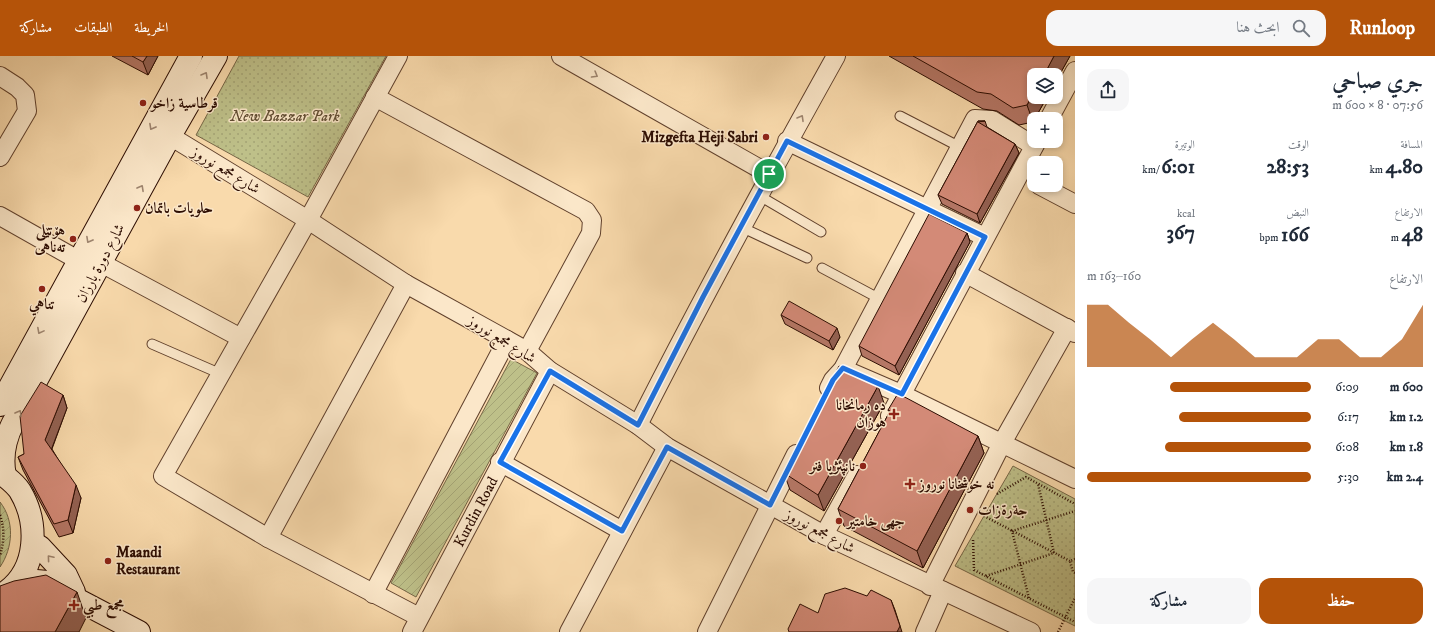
<!DOCTYPE html>
<html lang="ar">
<head>
<meta charset="utf-8">
<style>
  body { margin:0; font-family:"IM FELL DW Pica",Amiri,serif; background:#f6f6f7; color:#1f2937; direction:rtl; height:100vh; display:flex; flex-direction:column; font-size:15px; white-space:nowrap }
  * { box-sizing:border-box; margin:0 }
  p { font-size:13px; color:#747a83 }
  .icon { flex:none; width:22px; height:22px; fill:none; stroke:currentColor; stroke-width:2; stroke-linecap:round; stroke-linejoin:round }
  .map { position:relative; flex:1; overflow:hidden; direction:ltr }
  .panel { display:flex; flex-direction:column; background:#fff; width:360px }
  .panel>* { flex:none }
  .controls { position:absolute; left:1027px; top:12px; display:grid; gap:8px }
  .controls a { display:grid; place-items:center; width:36px; height:36px; border-radius:8px; background:#fff; box-shadow:0 2px 6px #0003; font-size:20px }
  .pin { position:absolute; display:grid; place-items:center; width:34px; height:34px; color:#fff; margin:-17px; border:2px solid #fff; border-radius:50%; box-shadow:0 1px 4px #0007 }
  .round { display:grid; place-items:center; flex:none; width:42px; height:42px; border-radius:12px; background:#f6f6f7 }
  .headline { display:flex; align-items:center; justify-content:space-between; height:68px; padding:0 12px }
  h1 { font-size:22px; font-weight:700; line-height:30px }
  .figures { display:grid; grid-template-columns:repeat(3,1fr); gap:6px; height:68px; padding:4px 12px }
  .figures div { display:grid; align-content:center }
  .figures b { font-size:20px; font-weight:700 }
  .figures small { font-size:11px; font-weight:400 }
  .figures p { font-size:11px }
  .chart { height:112px; padding:8px 12px }
  .chart p { display:flex; justify-content:space-between }
  .chart svg { width:100%; height:72px; margin-top:4px; fill:#b45309; opacity:.7 }
  .button { display:flex; gap:8px; margin-top:auto; padding:8px 12px }
  .button a { flex:1; height:46px; border-radius:12px; background:#b45309; color:#fff; font-size:16px; font-weight:700; line-height:46px; text-align:center }
  .button a+a { background:#f6f6f7; color:#1f2937 }
  ul { padding:0 12px; list-style:none; font-size:13px }
  li { display:grid; grid-template-columns:64px 48px 1fr; align-items:center; height:30px }
  li i { height:10px; border-radius:5px; background:#b45309 }
  header { display:flex; align-items:center; gap:24px; box-sizing:border-box; height:56px; padding:0 20px; background:#b45309; color:#fff }
  header strong { font-size:19px }
  nav { display:flex; gap:22px; margin-inline-start:auto; font-size:14px }
  .search { width:280px; height:36px; background:#f6f6f7; display:flex; align-items:center; gap:10px; box-sizing:border-box; padding:0 14px; border-radius:12px; color:#747a83; font-size:15px }
  main { display:flex; flex:1; min-height:0 }
  .map>svg:first-child { display:block }
  .park { fill:url(#park-dots); stroke:#766646 }
  .garden { fill:url(#garden-furrows); stroke:#766646 }
  .lines { fill:none; stroke-linecap:round; stroke-linejoin:round }
  .service-casing { stroke:#60402c; stroke-width:11 }
  .minor-casing { stroke:#60402c; stroke-width:20 }
  .secondary-casing { stroke:#2d0d02; stroke-width:24 }
  .path { stroke:#2d0d02; stroke-width:2.5; stroke-dasharray:1 2; stroke-linecap:butt }
  .service { stroke:#fbe7c9; stroke-width:9 }
  .minor { stroke:#fbe7c9; stroke-width:18 }
  .secondary { stroke:#fbe7c9; stroke-width:22 }
  .wall { fill:#b57766; stroke:#2d0d02 }
  .shaded-wall { fill:#946153; stroke:#2d0d02 }
  .building { fill:#d38a77; stroke:#2d0d02 }
  .oneway { stroke:#9e856f }
  .route-casing { stroke:#fff; stroke-width:8 }
  .route { stroke:#1a73e8; stroke-width:5 }
  .poi-dot { fill:#8f2418; stroke:#fbe7c9; stroke-width:1.5 }
  .labels { text-anchor:middle; stroke-width:3; stroke-linejoin:round; paint-order:stroke }
  .poi-label { font-size:15px; font-weight:bold; fill:#2d0d02; stroke:#fbe7c9; text-anchor:start }
  .park-label { font-size:15px; font-style:italic; fill:#604c31; stroke:#fbe7c9 }
  .street-label { font-size:15px; fill:#2d0d02; stroke:#fbe7c9 }
</style>
</head>
<body>
<header>
<strong>Runloop</strong>
<div class="search"><svg class="icon" aria-label="search" viewBox="0 0 24 24"><circle cx="10" cy="10" r="6"/><path d="M15 15l6 6"/></svg>ابحث هنا</div>
<nav><a>الخريطة</a><a>الطبقات</a><a>مشاركة</a></nav>
</header>
<main>
<section class="panel">
<div class="headline"><div><h1>جري صباحي</h1><p>07:56 · 8 × 600 m</p></div><a class="round"><svg class="icon" aria-label="share" viewBox="0 0 24 24"><path d="M12 15V3M7 8l5-5 5 5M5 13v7h14v-7"/></svg></a></div>
<div class="figures">
<div><p>المسافة</p><b>4.80<small> km</small></b></div>
<div><p>الوقت</p><b>28:53</b></div>
<div><p>الوتيرة</p><b>6:01<small> /km</small></b></div>
</div>
<div class="figures">
<div><p>الارتفاع</p><b>48<small> m</small></b></div>
<div><p>النبض</p><b>166<small> bpm</small></b></div>
<div><p>kcal</p><b>367</b></div>
</div>
<div class="chart"><p><span>الارتفاع</span>160–163 m</p>
<svg viewBox="0 0 160 44" preserveAspectRatio="none"><path d="M0 44V6L10 6L20 17L30 27L40 38L50 27L60 17L70 27L80 38L90 38L100 38L110 27L120 27L130 38L140 38L150 27L160 6V44z"/></svg>
</div>
<ul>
<li><b>600 m</b>6:09<i style="width:63%"></i></li>
<li><b>1.2 km</b>6:17<i style="width:59%"></i></li>
<li><b>1.8 km</b>6:08<i style="width:65%"></i></li>
<li><b>2.4 km</b>5:30<i style="width:100%"></i></li>
</ul>
<div class="button"><a>حفظ</a><a>مشاركة</a></div>
</section>
<div class="map">
<svg width="1075" height="576" viewBox="0 0 1075 576">
  <defs>
    <pattern id="park-dots" width="8" height="8" patternUnits="userSpaceOnUse"><rect width="8" height="8" fill="#bec089"/><path d="M2 2h.1M6 6h.1" fill="none" stroke="#a4a475" stroke-width="1.8" stroke-linecap="round"/></pattern>
    <pattern id="garden-furrows" width="10" height="10" patternUnits="userSpaceOnUse"><rect width="10" height="10" fill="#bec089"/><path d="M-1 1l2-2M0 10L10 0M9 11l2-2" fill="none" stroke="#a4a475"/></pattern>
  </defs>
  <rect width="100%" height="100%" fill="#f9daac"/>
  <filter id="stains"><feTurbulence type="fractalNoise" baseFrequency=".005" numOctaves="4"/><feColorMatrix values="0 0 0 0 .2 0 0 0 0 .09 0 0 0 0 .02 0 0 0 .5 -.17"/></filter>
  <radialGradient id="worn" r=".72"><stop offset=".6" stop-color="#630" stop-opacity="0"/><stop offset="1" stop-color="#630" stop-opacity=".3"/></radialGradient>
  <g class="park">
    <path d="M239,0h147l-78,141 -112,-62z"/>
    <path d="M1013,410l62,33v127l-120,-60z"/>
  </g>
  <g class="garden">
    <path d="M511,303l26,14 -121,224 -25,-14z"/>
    <path d="M0,446c15,19 13,46 0,65z"/>
  </g>
  <g class="lines">
    <g class="service-casing">
      <g id="service">
        <path d="M900,60l60,31"/>
        <path d="M758,139l63,37"/>
        <path d="M741,171l66,31"/>
        <path d="M822,212l58,31"/>
        <path d="M152,288l69,30"/>
      </g>
    </g>
    <g class="minor-casing">
      <g id="minor">
        <path d="M398,0l-90,164 -145,256 105,62 151,79"/>
        <path d="M561,0l208,118"/>
        <path d="M0,20l17,11 8,8 2,16 -27,46"/>
        <path d="M375,41l211,114 6,9 -1,13 -64,118"/>
        <path d="M1049,63l26,-48"/>
        <path d="M170,80l138,84 98,64 121,67 23,20 88,54 29,22 157,88 207,97"/>
        <path d="M787,85l198,96"/>
        <path d="M1039,129l36,19"/>
        <path d="M0,160l78,44"/>
        <path d="M101,207l140,75"/>
        <path d="M965,217l110,60"/>
        <path d="M843,313l58,25 174,85"/>
        <path d="M829,332l4,-8 10,-11 132,-250 17,1 42,26"/>
        <path d="M890,360l147,-275"/>
        <path d="M638,369c63,-125 130,-247 198,-369"/>
        <path d="M500,406l122,69"/>
        <path d="M824,479l33,-60"/>
        <path d="M268,482l138,-254"/>
        <path d="M930,530l72,-143 65,-115"/>
        <path d="M373,538l134,-254"/>
        <path id="s1" d="M412,576l138,-261"/>
        <path d="M569,576l98,-185"/>
        <path d="M707,576l89,-178"/>
        <path d="M925,576l18,-41"/>
      </g>
    </g>
    <g class="secondary-casing">
      <g id="secondary">
        <path d="M0,349l191,-349"/>
        <path d="M0,416c7,6 15,11 20,19 19,32 18,78 -14,101"/>
        <path d="M5,420c-4,-19 -1,-35 8,-53l157,-287 46,-80"/>
        <path d="M33,487l7,4 26,28 8,17"/>
        <path d="M0,542l36,-17 23,2 19,17 61,32"/>
      </g>
    </g>
    <g class="path">
      <path d="M997,438l29,-17 49,27"/>
      <path d="M0,459c5,15 4,26 0,41"/>
      <path d="M984,460l86,45"/>
      <path d="M973,484l1,30 101,52"/>
      <path d="M1075,503l-5,2 3,11 2,1"/>
      <path d="M986,520l68,-23 -16,-69"/>
      <path d="M1029,542l-17,-67 63,-20"/>
      <path d="M1058,576l17,-34"/>
    </g>
    <use href="#service" class="service"/>
    <use href="#minor" class="minor"/>
    <use href="#secondary" class="secondary"/>
  </g>
  <g class="wall">
    <path d="M112,0h46l-10,19z"/>
    <path d="M889,0h181l-14,25 -22,16h13l-14,25 -14,3 -22,-14 -14,-2z"/>
    <path d="M978,65h7l2,6 28,17 4,9 -39,70 -38,-19 -4,-9z"/>
    <path d="M967,177l3,9 -71,133 -37,-19 -3,-10z"/>
    <path d="M781,259l59,22 -7,13 -48,-26z"/>
    <path d="M63,339l4,13 -15,41 29,49 -8,35 -14,4 -36,-67 -5,-13 6,-3z"/>
    <path d="M884,347l-60,108 -34,-21 -6,-17z"/>
    <path d="M888,354l90,26 6,17 -61,115 -79,-42 -6,-17 51,-96z"/>
  </g>
  <g class="shaded-wall">
    <path d="M147,0h11l-10,19 -5,-13z"/>
    <path d="M1054,0h16l-14,25v-6h-12z"/>
    <path d="M1034,36v5h13l-14,25 -6,-17z"/>
    <path d="M1015,88l4,9 -39,70 -3,-9z"/>
    <path d="M967,177l3,9 -71,133 -4,-9z"/>
    <path d="M837,272l3,9 -7,13 -4,-9z"/>
    <path d="M878,330l6,17 -60,108 -6,-16z"/>
    <path d="M63,339l4,13 -17,45 -5,-13z"/>
    <path d="M978,380l6,17 -61,115 -6,-17z"/>
    <path d="M76,429l5,13 -8,35 -5,-13z"/>
    <path d="M77,536l9,26 -7,14h-24z"/>
    <path d="M891,544l4,10 7,22h-5z"/>
  </g>
  <g class="building">
    <path d="M132,0h15l-4,6z"/>
    <path d="M913,0h141l-10,19h-10v17l-7,13 -14,3 -22,-14 -14,-2z"/>
    <path d="M978,65h7l-7,1 37,22 -38,70 -39,-19z"/>
    <path d="M929,158l38,19 -72,133 -36,-20z"/>
    <path d="M789,245l48,27 -8,13 -48,-26z"/>
    <path d="M839,310l39,20 -60,109 -34,-22z"/>
    <path d="M41,326l22,13 -18,45 31,45 -8,35 -14,4 -36,-67 6,-3 -4,-38z"/>
    <path d="M899,338l79,42 -61,115 -79,-42 52,-98 -2,-1 9,-15z"/>
    <path d="M46,519l31,17 -22,40h-55v-46l14,-5z"/>
    <path d="M845,532l22,8 4,-6 20,10 9,26 -3,6h-108l-1,-3 12,-25 18,9 7,-19z"/>
  </g>
  <defs><path id="oneway-chevron" d="M-2-3.5L2.5 0L-2 3.5" fill="none" stroke-width="1.6" stroke-linecap="round" stroke-linejoin="round"/></defs>
  <g class="oneway">
    <use href="#oneway-chevron" transform="translate(205 19) rotate(-60)"/>
    <use href="#oneway-chevron" transform="translate(595 19) rotate(30)"/>
    <use href="#oneway-chevron" transform="translate(801 62) rotate(-60)"/>
    <use href="#oneway-chevron" transform="translate(152 71) rotate(119)"/>
    <use href="#oneway-chevron" transform="translate(141 132) rotate(-61)"/>
    <use href="#oneway-chevron" transform="translate(89 184) rotate(119)"/>
    <use href="#oneway-chevron" transform="translate(40 275) rotate(118)"/>
    <use href="#oneway-chevron" transform="translate(19 357) rotate(-61)"/>
    <use href="#oneway-chevron" transform="translate(50 502) rotate(-130)"/>
  </g>
  <g class="lines">
    <g class="route-casing">
      <path id="route" d="M787,85l198,96 -83,157 -59,-26 -10,12 -63,125 -103,-58 -45,84 -122,-69 50,-91 88,54 65,-128z"/>
    </g>
    <use href="#route" class="route"/>
  </g>
  <g class="poi-dot">
    <circle cx="143" cy="47" r="4"/>
    <circle cx="766" cy="81" r="4"/>
    <circle cx="137" cy="152" r="4"/>
    <circle cx="73" cy="183" r="4"/>
    <circle cx="42" cy="233" r="4"/>
    <path d="M892 352h4v4h4v4h-4v4h-4v-4h-4v-4h4z"/>
    <circle cx="863" cy="410" r="4"/>
    <path d="M908 422h4v4h4v4h-4v4h-4v-4h-4v-4h4z"/>
    <circle cx="970" cy="454" r="4"/>
    <circle cx="839" cy="465" r="4"/>
    <circle cx="108" cy="505" r="4"/>
    <path d="M72 543h4v4h4v4h-4v4h-4v-4h-4v-4h4z"/>
  </g>
  <g class="labels">
    <g class="poi-label">
      <text x="151" y="52">قرطاسية زاخو</text>
      <text x="758" y="86" text-anchor="end">Mizgefta Heji Sabri</text>
      <text x="145" y="157">حلويات باتمان</text>
      <text x="65" y="179" text-anchor="end">هۆتێلی<tspan x="65" dy="17">تەناهی</tspan></text>
      <text x="42" y="253" text-anchor="middle">تناهي</text>
      <text x="886" y="354" text-anchor="end">ده رمانخانا<tspan x="886" dy="17">هوزان</tspan></text>
      <text x="855" y="415" text-anchor="end">نانپئژيا فنر</text>
      <text x="919" y="433">نه خوشخانا نوروز</text>
      <text x="978" y="459">جةرةزات</text>
      <text x="847" y="470">جهى خامتير</text>
      <text x="116" y="501">Maandi<tspan x="116" dy="17">Restaurant</tspan></text>
      <text x="83" y="554">مجمع طبي</text>
    </g>
    <g class="park-label">
      <text x="285" y="65">New Bazzar Park</text>
    </g>
    <g class="street-label">
      <text transform="translate(226 114) rotate(31)" y="5">شارع مجمع نوروز</text>
      <text transform="translate(100 207) rotate(-62)" y="5">شارع دورة بارزان</text>
      <text transform="translate(502 283) rotate(32)" y="5">شارع مجمع نوروز</text>
      <text dy="5" stroke="none"><textPath href="#s1" startOffset="136">Kurdin Road</textPath></text>
      <text transform="translate(820 475) rotate(28)" y="5">شارع مجمع نوروز</text>
    </g>
  </g>
  <rect width="100%" height="100%" filter="url(#stains)"/>
  <rect width="100%" height="100%" fill="url(#worn)"/>
</svg>
<div class="controls">
<a><svg class="icon" aria-label="layers" viewBox="0 0 24 24"><path d="M12 4l9 5-9 5-9-5zM3 14l9 5 9-5"/></svg></a>
<a>+</a>
<a>−</a>
</div>
<div class="pin" style="left:769px;top:118px;background:#1e9e55"><svg class="icon" aria-label="arrive" viewBox="0 0 24 24"><path d="M6 21V4h12l-3 4 3 4H6"/></svg></div>
</div>
</main>
</body>
</html>
